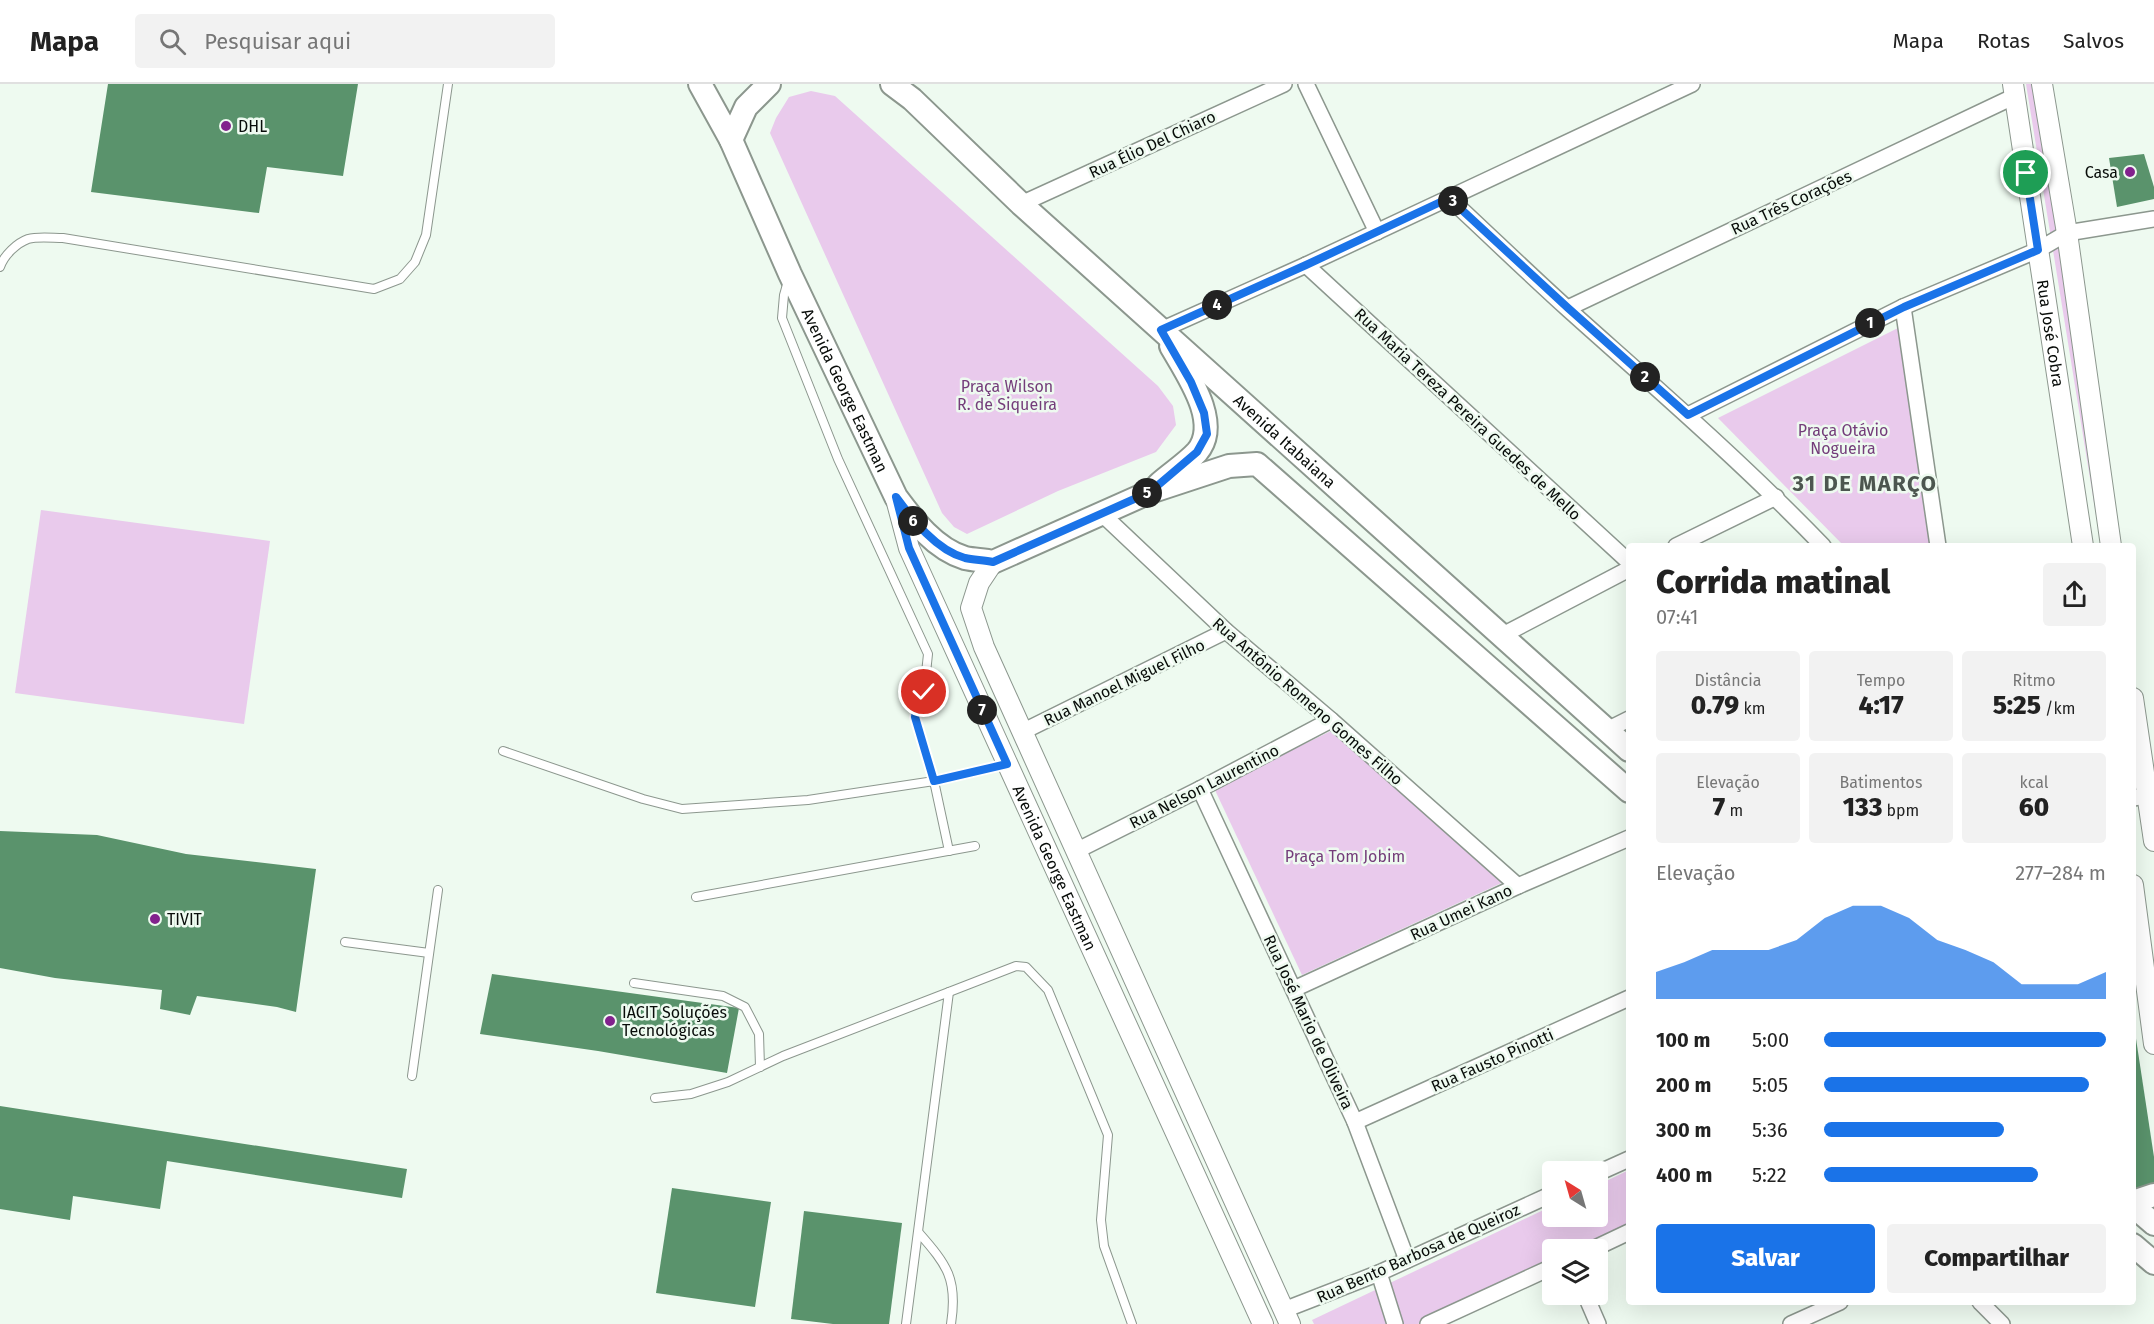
<!DOCTYPE html>
<html lang="pt">
<head>
<meta charset="utf-8">
<style>
  body { margin:0; font-family:"Fira Sans",sans-serif; background:#f2f2f2; color:#222; height:100vh; display:flex; flex-direction:column; font-size:22px; white-space:nowrap }
  * { box-sizing:border-box; margin:0 }
  p { font-size:20px; color:#767676 }
  .icon { flex:none; width:33px; height:33px; fill:none; stroke:currentColor; stroke-width:2; stroke-linecap:round; stroke-linejoin:round }
  .map { position:relative; flex:1; overflow:hidden }
  .details { position:absolute; left:1626px; top:459px; width:510px; height:762px; display:flex; flex-direction:column; background:#fff; border-radius:6px; box-shadow:0 6px 24px #0002 }
  .details>* { flex:none }
  .needle { width:39px; rotate:323deg }
  .fabs { position:absolute; left:1542px; top:1077px; display:grid; gap:12px }
  .fabs a { display:grid; place-items:center; width:66px; height:66px; border-radius:6px; background:#fff; box-shadow:0 6px 24px #0002; font-size:30px }
  .pin { position:absolute; display:grid; place-items:center; width:51px; height:51px; color:#fff; margin:-26px; border:3px solid #fff; border-radius:50%; box-shadow:0 2px 6px #0007 }
  .km { position:absolute; width:30px; height:30px; margin:-15px; border-radius:50%; background:#222; color:#fff; font-size:16px; line-height:30px; text-align:center }
  .round { display:grid; place-items:center; flex:none; width:63px; height:63px; border-radius:6px; background:#f2f2f2 }
  .headline { display:flex; align-items:center; justify-content:space-between; height:102px; padding:0 30px }
  h1 { font-size:33px; font-weight:800; line-height:45px }
  .figures { display:grid; grid-template-columns:repeat(3,1fr); gap:9px; height:102px; padding:6px 30px }
  .figures div { display:grid; align-content:center; border-radius:6px; background:#f2f2f2; text-align:center }
  .figures b { font-size:26px; font-weight:800 }
  .figures small { font-size:16px; font-weight:400 }
  .figures p { font-size:16px }
  .chart { height:168px; padding:12px 30px }
  .chart p { display:flex; justify-content:space-between }
  .chart svg { width:100%; height:108px; margin-top:6px; fill:#1a73e8; opacity:.7 }
  .action { display:flex; gap:12px; margin-top:auto; padding:12px 30px }
  .action a { flex:1; height:69px; border-radius:6px; background:#1a73e8; color:#fff; font-size:24px; font-weight:800; line-height:69px; text-align:center }
  .action a+a { background:#f2f2f2; color:#222 }
  ul { padding:0 30px; list-style:none; font-size:20px }
  li { display:grid; grid-template-columns:96px 72px 1fr; align-items:center; height:45px }
  li i { height:15px; border-radius:8px; background:#1a73e8 }
  header { display:flex; align-items:center; gap:36px; box-sizing:border-box; height:84px; padding:0 30px; background:#fff; border-bottom:2px solid #e0e0e0 }
  header strong { font-size:28px }
  nav { display:flex; gap:33px; margin-inline-start:auto; font-size:21px }
  .search { width:420px; height:54px; background:#f2f2f2; display:flex; align-items:center; gap:15px; box-sizing:border-box; padding:0 21px; border-radius:6px; color:#767676; font-size:22px }
  .map>svg:first-child { display:block }
  .green { fill:#e9caec }
  .building { fill:#5a936c }
  .lines { fill:none; stroke-linecap:round; stroke-linejoin:round }
  .service-casing { stroke:#8c978e; stroke-width:10 }
  .minor-casing { stroke:#8c978e; stroke-width:18 }
  .tertiary-casing { stroke:#8c978e; stroke-width:22 }
  .secondary-casing { stroke:#8c978e; stroke-width:26 }
  .service { stroke:#fff; stroke-width:8 }
  .minor { stroke:#fff; stroke-width:15 }
  .tertiary { stroke:#fff; stroke-width:20 }
  .secondary { stroke:#fff; stroke-width:22 }
  .route-casing { stroke:#fff; stroke-width:12 }
  .route { stroke:#1a73e8; stroke-width:8 }
  .poi-dot { fill:#82228d; stroke:#eefaf0; stroke-width:2 }
  .labels { text-anchor:middle; stroke-width:5; stroke-linejoin:round; paint-order:stroke }
  .poi-label { font-size:16px; fill:#080c09; stroke:#eefaf0; text-anchor:start }
  .street-label { font-size:16px; fill:#080c09; stroke:#eefaf0 }
  .park-label { font-size:16px; fill:#743d7a; stroke:#eefaf0 }
  .district-label { font-size:22px; font-weight:bold; letter-spacing:1.5px; fill:#4c564f; stroke:#eefaf0 }
</style>
</head>
<body>
<header>
<strong>Mapa</strong>
<div class="search"><svg class="icon" aria-label="search" viewBox="0 0 24 24"><circle cx="10" cy="10" r="6"/><path d="M15 15l6 6"/></svg>Pesquisar aqui</div>
<nav><a>Mapa</a><a>Rotas</a><a>Salvos</a></nav>
</header>
<div class="map">
<svg width="2154" height="1240" viewBox="0 0 2154 1240">
  <rect width="100%" height="100%" fill="#eefaf0"/>
  <g class="green">
    <path d="M2026,0h14l61,462z"/>
    <path d="M811,7l24,5 323,290 15,20 3,19 -20,27 -98,39 -91,43 -13,-7 -12,-14 -172,-380 6,-15 13,-21z"/>
    <path d="M1898,244l36,210 -1,8h-89l-126,-128z"/>
    <path d="M41,426l229,31 -26,183 -229,-31z"/>
    <path d="M1337,644l171,152 -206,95 -88,-187z"/>
    <path d="M1629,1086v56l-50,23 -27,1v12l-134,62h-104l-2,-4 240,-114v10h46v-31z"/>
  </g>
  <g class="building">
    <path d="M108,0h250l-15,92 -76,-9 -8,46 -168,-21z"/>
    <path d="M2144,70l10,33v12l-37,8 -8,-49z"/>
    <path d="M0,747l97,4 89,19 130,15 -20,143 -19,-5 -80,-11 -7,19 -30,-6 2,-19 -107,-12 -55,-10z"/>
    <path d="M492,890l247,34 -12,65 -129,-22 -118,-17z"/>
    <path d="M2133,935l21,138v27l-8,7h-13z"/>
    <path d="M0,1022l407,63 -5,29 -235,-37 -7,48 -87,-13 -3,24 -70,-11z"/>
    <path d="M672,1104l99,14 -16,105 -99,-14z"/>
    <path d="M804,1127l98,12 -13,101h-56l-42,-5z"/>
  </g>
  <g class="lines">
    <g class="service-casing">
      <g id="service">
        <path d="M0,183c4,-12 17,-24 28,-28 10,-3 25,-1 35,-1l311,51 26,-10 15,-17 11,-27 22,-151"/>
        <path d="M788,197l-4,14 -2,23 56,141 90,195 -4,38 -7,13 -2,12 19,64 15,70"/>
        <path d="M503,667l140,48 39,10 126,-9 126,-19 73,-17"/>
        <path d="M696,813l279,-51"/>
        <path d="M345,858l84,11"/>
        <path d="M634,899l89,13 22,11 14,27 1,33"/>
        <path d="M949,908l67,-26 10,1 22,23 60,145 -7,85 3,26 28,78"/>
        <path d="M412,992l26,-186"/>
        <path d="M655,1014l36,-4 37,-12 55,-26 166,-64 -43,332"/>
        <path d="M919,1149c28,32 39,46 32,91"/>
      </g>
    </g>
    <g class="minor-casing">
      <g id="minor">
        <path d="M1306,0l71,148"/>
        <path d="M1449,114c40,37 79,75 120,112 86,77 174,153 254,236"/>
        <path d="M1021,120l263,-120"/>
        <path d="M1306,181l323,297"/>
        <path d="M1903,223l35,239"/>
        <path d="M1568,224l447,-212"/>
        <path d="M1161,246l145,-65 386,-181"/>
        <path d="M1688,331l215,-108 135,-57 29,-17 87,-14"/>
        <path d="M1101,429l125,118 105,89 187,166"/>
        <path d="M1676,462l100,-49"/>
        <path d="M1501,552l128,-67"/>
        <path d="M1607,646l22,-11"/>
        <path d="M1022,648l204,-101"/>
        <path d="M1200,705l155,333 52,138"/>
        <path d="M2133,714l21,-3"/>
        <path d="M1076,767l124,-62 131,-69"/>
        <path d="M1294,905l224,-103 111,-48"/>
        <path d="M1355,1038l274,-124"/>
        <path d="M1598,1089l31,-14"/>
        <path d="M1591,1166l38,-18"/>
        <path d="M1379,1189l16,51"/>
        <path d="M1585,1210l13,30"/>
        <path d="M1980,1218l22,22"/>
        <path d="M1284,1226l95,-37 173,-79"/>
        <path d="M1428,1240l124,-57"/>
        <path d="M1791,1240l49,-22"/>
      </g>
    </g>
    <g class="tertiary-casing">
      <g id="tertiary">
        <path id="s1" d="M2013,0l70,462"/>
        <path d="M2042,0l25,149 44,313"/>
        <path id="s2" d="M896,415l13,49 354,776"/>
        <path d="M993,478l-14,21 -8,25 13,39 306,677"/>
        <path d="M2133,614l21,143"/>
        <path d="M2133,801l21,159"/>
      </g>
    </g>
    <g class="secondary-casing">
      <g id="secondary">
        <path id="s3" d="M700,0l31,56 59,134 106,223c17,23 39,52 69,61 9,2 19,2 28,4l157,-70 79,-26 28,-2 372,327"/>
        <path id="s4" d="M892,0l20,15 109,105 608,546"/>
        <path d="M731,56l15,-33 23,-23"/>
        <path d="M1158,401c12,-11 28,-21 39,-33 25,-29 -10,-78 -26,-106"/>
        <path d="M2133,1118l21,-7"/>
        <path d="M2133,1122l21,18"/>
        <path d="M2133,1161l21,18"/>
      </g>
    </g>
    <use href="#service" class="service"/>
    <use href="#minor" class="minor"/>
    <use href="#tertiary" class="tertiary"/>
    <use href="#secondary" class="secondary"/>
  </g>
  <g class="lines">
    <g class="route-casing">
      <path id="route" d="M924,608l-7,13 -2,12 19,64 73,-17 -98,-216 -13,-51c17,23 40,53 69,61 9,2 19,2 28,4l157,-70 47,-40 10,-18 -3,-21 -13,-31 -30,-52 145,-65 143,-67 119,110 120,107 216,-108 134,-57 -12,-77"/>
    </g>
    <use href="#route" class="route"/>
  </g>
  <g class="poi-dot">
    <circle cx="226" cy="42" r="6"/>
    <circle cx="2130" cy="88" r="6"/>
    <circle cx="155" cy="835" r="6"/>
    <circle cx="610" cy="937" r="6"/>
  </g>
  <g class="labels">
    <g class="poi-label">
      <text x="238" y="48">DHL</text>
      <text x="2118" y="94" text-anchor="end">Casa</text>
      <text x="167" y="841">TIVIT</text>
      <text x="622" y="934">IACIT Soluções<tspan x="622" dy="18">Tecnológicas</tspan></text>
    </g>
    <g class="street-label">
      <text transform="translate(1152 60) rotate(-25)" y="6">Rua Élio Del Chiaro</text>
      <text transform="translate(1791 118) rotate(-25)" y="6">Rua Três Corações</text>
      <text dy="6" stroke="none"><textPath href="#s1" startOffset="252">Rua José Cobra</textPath></text>
      <text dy="6" stroke="none"><textPath href="#s3" startOffset="339">Avenida George Eastman</textPath></text>
      <text transform="translate(1468 330) rotate(43)" y="6">Rua Maria Tereza Pereira Guedes de Mello</text>
      <text dy="6" stroke="none"><textPath href="#s4" startOffset="531">Avenida Itabaiana</textPath></text>
      <text transform="translate(1124 598) rotate(-26)" y="6">Rua Manoel Miguel Filho</text>
      <text transform="translate(1308 617) rotate(41)" y="6">Rua Antônio Romeno Gomes Filho</text>
      <text transform="translate(1204 702) rotate(-27)" y="6">Rua Nelson Laurentino</text>
      <text dy="6" stroke="none"><textPath href="#s2" startOffset="402">Avenida George Eastman</textPath></text>
      <text transform="translate(1461 828) rotate(-25)" y="6">Rua Umei Kano</text>
      <text transform="translate(1309 938) rotate(65)" y="6">Rua José Mario de Oliveira</text>
      <text transform="translate(1492 976) rotate(-24)" y="6">Rua Fausto Pinotti</text>
      <text transform="translate(1418 1169) rotate(-24)" y="6">Rua Bento Barbosa de Queiroz</text>
    </g>
    <g class="park-label">
      <text x="1007" y="308">Praça Wilson<tspan x="1007" dy="18">R. de Siqueira</tspan></text>
      <text x="1843" y="352">Praça Otávio<tspan x="1843" dy="18">Nogueira</tspan></text>
      <text x="1345" y="778">Praça Tom Jobim</text>
    </g>
    <g class="district-label">
      <text x="1865" y="407">31 DE MARÇO</text>
    </g>
  </g>
</svg>
<div class="fabs">
<a><svg class="needle" viewBox="-14 -14 28 28"><path d="M0-13l5 13h-10z" fill="#e53935"/><path d="M0 13l5-13h-10z" fill="#767676"/></svg></a>
<a><svg class="icon" aria-label="layers" viewBox="0 0 24 24"><path d="M12 4l9 5-9 5-9-5zM3 14l9 5 9-5"/></svg></a>
</div>
<div class="pin" style="left:2026px;top:89px;background:#1e9e55"><svg class="icon" aria-label="arrive" viewBox="0 0 24 24"><path d="M6 21V4h12l-3 4 3 4H6"/></svg></div>
<div class="pin" style="left:924px;top:608px;background:#d93025"><svg class="icon" aria-label="check" viewBox="0 0 24 24"><path d="M5 12l5 5 9-10"/></svg></div>
<b class="km" style="left:1870px;top:239px">1</b>
<b class="km" style="left:1645px;top:293px">2</b>
<b class="km" style="left:1453px;top:117px">3</b>
<b class="km" style="left:1217px;top:221px">4</b>
<b class="km" style="left:1147px;top:409px">5</b>
<b class="km" style="left:913px;top:437px">6</b>
<b class="km" style="left:982px;top:626px">7</b>
<section class="details">
<div class="headline"><div><h1>Corrida matinal</h1><p>07:41</p></div><a class="round"><svg class="icon" aria-label="share" viewBox="0 0 24 24"><path d="M12 15V3M7 8l5-5 5 5M5 13v7h14v-7"/></svg></a></div>
<div class="figures">
<div><p>Distância</p><b>0.79<small> km</small></b></div>
<div><p>Tempo</p><b>4:17</b></div>
<div><p>Ritmo</p><b>5:25<small> /km</small></b></div>
</div>
<div class="figures">
<div><p>Elevação</p><b>7<small> m</small></b></div>
<div><p>Batimentos</p><b>133<small> bpm</small></b></div>
<div><p>kcal</p><b>60</b></div>
</div>
<div class="chart"><p><span>Elevação</span>277–284 m</p>
<svg viewBox="0 0 160 44" preserveAspectRatio="none"><path d="M0 44V33L10 29L20 24L30 24L40 24L50 20L60 11L70 6L80 6L90 11L100 20L110 24L120 29L130 38L140 38L150 38L160 33V44z"/></svg>
</div>
<ul>
<li><b>100 m</b>5:00<i style="width:100%"></i></li>
<li><b>200 m</b>5:05<i style="width:94%"></i></li>
<li><b>300 m</b>5:36<i style="width:64%"></i></li>
<li><b>400 m</b>5:22<i style="width:76%"></i></li>
</ul>
<div class="action"><a>Salvar</a><a>Compartilhar</a></div>
</section>
</div>
</body>
</html>
